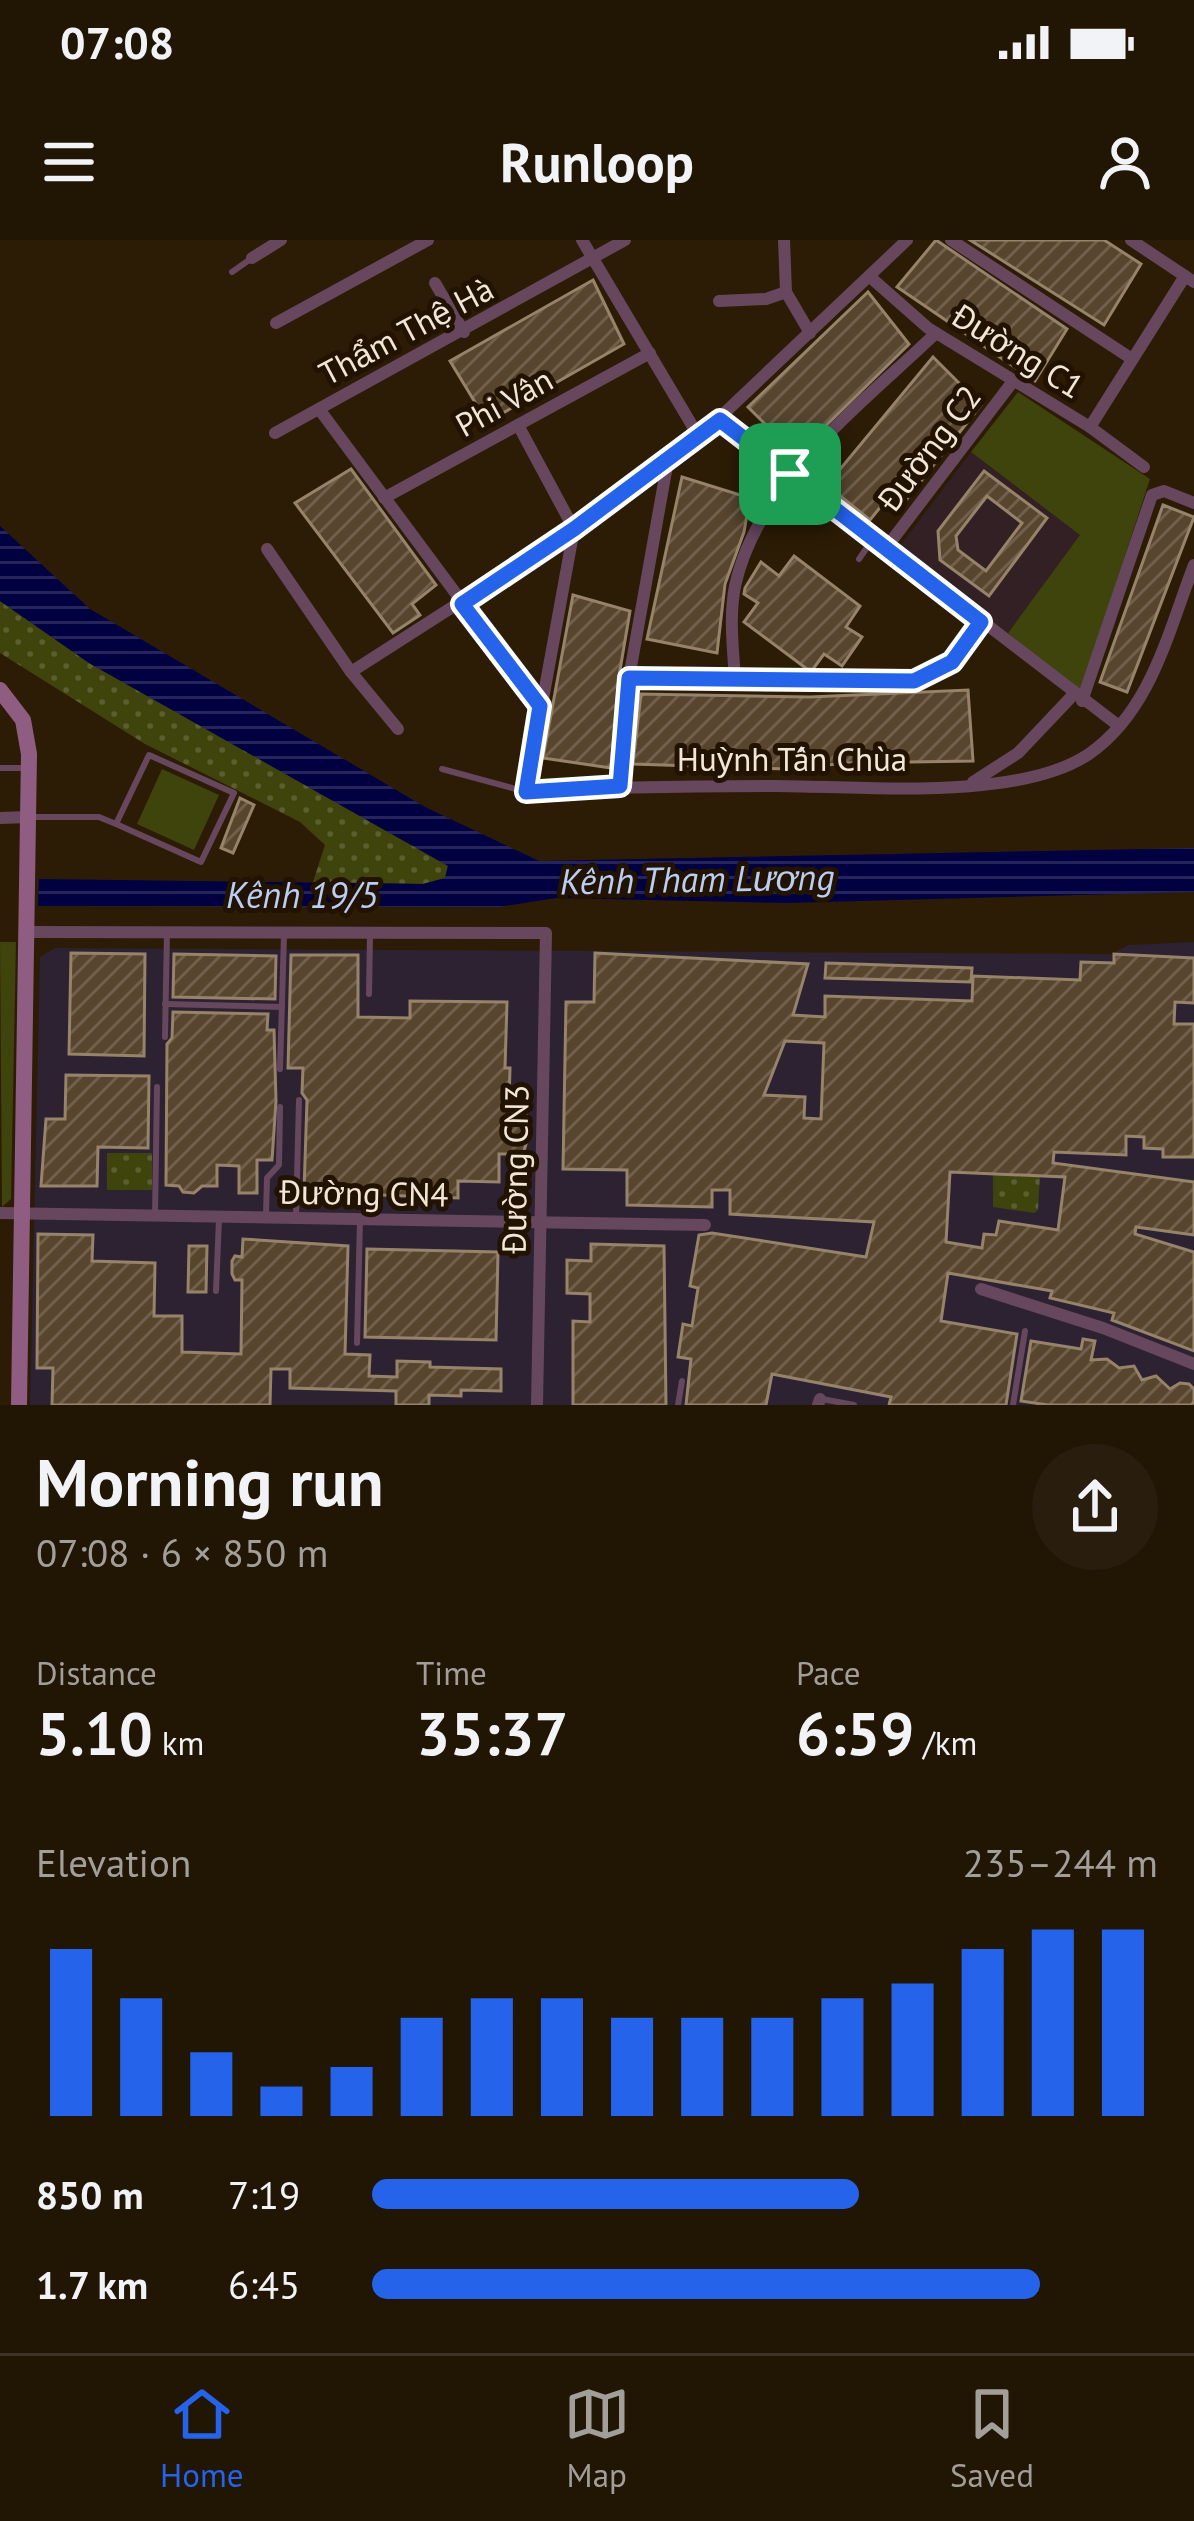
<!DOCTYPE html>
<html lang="en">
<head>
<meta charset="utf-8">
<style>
  body { margin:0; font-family:"PT Sans",sans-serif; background:#291e0e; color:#f1f3f6; height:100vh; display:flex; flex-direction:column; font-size:45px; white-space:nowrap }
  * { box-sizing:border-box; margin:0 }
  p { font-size:39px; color:#a29f9a }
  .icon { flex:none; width:66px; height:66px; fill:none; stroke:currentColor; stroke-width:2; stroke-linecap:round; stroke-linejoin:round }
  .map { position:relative; height:1165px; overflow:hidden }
  .details { display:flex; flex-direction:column; background:#211504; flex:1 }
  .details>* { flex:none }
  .pin { position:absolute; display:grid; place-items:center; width:102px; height:102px; color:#fff; margin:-51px; border-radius:24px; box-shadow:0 6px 18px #0006 }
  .round { display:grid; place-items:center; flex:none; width:126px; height:126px; border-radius:63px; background:#291e0e }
  .overview { display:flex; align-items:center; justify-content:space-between; height:204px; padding:0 36px }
  h1 { font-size:66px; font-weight:600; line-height:90px }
  .stats { display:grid; grid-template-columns:repeat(3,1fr); gap:18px; height:204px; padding:12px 36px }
  .stats div { display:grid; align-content:center }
  .stats b { font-size:60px; font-weight:600 }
  .stats small { font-size:33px; font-weight:400 }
  .stats p { font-size:33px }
  .chart { height:336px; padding:24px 36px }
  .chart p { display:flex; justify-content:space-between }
  .chart svg { width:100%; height:216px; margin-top:12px; stroke:#2563eb; stroke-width:6 }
  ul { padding:0 36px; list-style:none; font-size:39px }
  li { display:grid; grid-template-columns:192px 144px 1fr; align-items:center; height:90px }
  li i { height:30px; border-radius:15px; background:#2563eb }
  .status { display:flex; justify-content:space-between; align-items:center; height:84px; padding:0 60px; background:#211504; direction:ltr }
  .status svg { height:33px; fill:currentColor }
  header { display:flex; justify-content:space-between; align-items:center; height:156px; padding:0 36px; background:#211504; font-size:54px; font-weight:600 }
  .menu { display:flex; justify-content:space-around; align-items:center; height:168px; border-top:3px solid #3e3426; background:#211504; font-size:33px; color:#a29f9a }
  .menu a { display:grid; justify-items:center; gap:6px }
  .menu .active { color:#2563eb }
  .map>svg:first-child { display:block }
  .industrial { fill:#2c2231 }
  .education { fill:#332025 }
  .grass { fill:url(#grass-dots) }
  .park { fill:#3f430c }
  .water { fill:url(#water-rules) }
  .building { fill:url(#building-hatch); stroke:#97836a; stroke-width:3; fill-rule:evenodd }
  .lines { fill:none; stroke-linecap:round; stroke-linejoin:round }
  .lane { stroke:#67475e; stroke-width:6 }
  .street { stroke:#67475e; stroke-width:12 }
  .secondary { stroke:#8f5d81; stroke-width:16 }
  .route-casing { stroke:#fff; stroke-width:24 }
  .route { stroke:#2563eb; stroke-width:15 }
  .labels { text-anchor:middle; stroke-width:10; stroke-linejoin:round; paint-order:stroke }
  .street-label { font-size:33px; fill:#f1e6d8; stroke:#221200 }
  .water-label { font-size:36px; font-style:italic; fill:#bacdf5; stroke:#221200 }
</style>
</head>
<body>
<div class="status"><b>07:08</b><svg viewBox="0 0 49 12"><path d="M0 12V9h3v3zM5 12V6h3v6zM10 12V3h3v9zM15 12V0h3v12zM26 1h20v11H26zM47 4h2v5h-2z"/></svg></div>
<header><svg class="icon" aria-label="menu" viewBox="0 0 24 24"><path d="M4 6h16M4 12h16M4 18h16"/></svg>Runloop<svg class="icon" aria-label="person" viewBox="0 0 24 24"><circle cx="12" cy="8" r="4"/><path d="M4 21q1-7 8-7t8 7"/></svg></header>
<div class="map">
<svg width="1194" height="1165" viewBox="0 0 1194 1165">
  <defs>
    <pattern id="grass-dots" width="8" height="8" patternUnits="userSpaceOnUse" patternTransform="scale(3)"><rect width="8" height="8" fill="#3f430c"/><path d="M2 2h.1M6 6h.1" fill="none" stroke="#5b5e2f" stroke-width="1.8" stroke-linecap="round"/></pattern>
    <pattern id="water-rules" width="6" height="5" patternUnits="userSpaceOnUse" patternTransform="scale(3)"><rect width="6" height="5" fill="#010040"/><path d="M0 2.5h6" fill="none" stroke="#26255b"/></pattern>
    <pattern id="building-hatch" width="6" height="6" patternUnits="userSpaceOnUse" patternTransform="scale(3)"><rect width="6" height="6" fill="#57452e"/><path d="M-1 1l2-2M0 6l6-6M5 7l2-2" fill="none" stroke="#70604c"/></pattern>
  </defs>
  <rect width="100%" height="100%" fill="#2c1c05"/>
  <path class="industrial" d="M1194,702v463h-1164l10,-448 15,-9 1056,6 18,-9z"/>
  <path class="education" d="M971,212l110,83 -73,98 -111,-83z"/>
  <g class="grass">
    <path d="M0,361l89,62 359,202 -3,13 -22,6 -110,-2 12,-37 -25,-23 -155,-78 -145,-91z"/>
    <rect x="107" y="913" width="45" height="37"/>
    <path d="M993,934l47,2 -2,34 -4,3 -41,-6z"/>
  </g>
  <g class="park">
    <path d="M1018,152l132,87 -70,215 -72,-61 72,-98 -109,-83z"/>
    <path d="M162,529l57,26 -25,55 -57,-26z"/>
    <path d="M0,702h16l-5,257 -9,8z"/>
  </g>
  <path class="water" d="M0,286l90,83 335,198 114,54 655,-13v44l-408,11 -230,-5 -57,9 -461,-1 1,-27 384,5 22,-6 3,-12 -359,-203 -89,-62z"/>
  <g class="building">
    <path d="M936,0l131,89 -32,52 -138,-94z"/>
    <path d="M970,0h134l37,24 -37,61z"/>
    <path d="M593,40l31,64 -137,78 -37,-61z"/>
    <path d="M868,52l41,52 -113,111 -48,-48z"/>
    <path d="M933,117l48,48 -79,100 -12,-10 -20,25 -43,-35z"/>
    <path d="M351,229l85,116 -24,19 8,11 -27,18 -98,-130z"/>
    <path d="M984,231l63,47 -58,78 -49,-36 -2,-29zM987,256l35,27 -36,48 -28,-21 -2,-14z"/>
    <path d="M682,237l68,21 -6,34 -19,52 -8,69 -70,-14z"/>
    <path d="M1163,265l31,12 -67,175 -27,-10z"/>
    <path d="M794,316l66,50 -14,21 16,10 -20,29 -18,-12 -11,15h-6l-63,-47 14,-19 -14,-9 1,-6 16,-26 18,14z"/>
    <path d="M573,355l57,16 -11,65 -8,92 -68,-10z"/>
    <path d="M968,450l5,71 -126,2 -59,6 -155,-5 8,-70 169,3z"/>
    <path d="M240,558l14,7 -21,48 -12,-5z"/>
    <path d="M71,713l74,1 -1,102 -75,-2z"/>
    <path d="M595,713l213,11 -15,51 32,2v-21l147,5 1,-25 107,4 1,-18 33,1v-9l80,4v45l-19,-1 -1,22h20v133h-31v-8l-19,-1v-11l-18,-1v19l-72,-3 -1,11 141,19v53l-58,-8 -1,7 59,18v99l-82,-31 2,-7 -64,-15 2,-7 -104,-18 -7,48 76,13 -11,71h-117l2,-8 -119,-23 -6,31h-80l5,-46 -13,-2 5,-33 9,2 6,-38 -8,-2 9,-51 13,-2 154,24 8,-35 -144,-8v-24h-18v17l-85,-2v-35l-64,-1 3,-167h28zM785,801l39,2 -3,76 -17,-1 1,-21 -41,-2zM950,932l115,5 -7,53 -59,-9 -3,14 -12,-1 -2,14 -36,-6z"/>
    <path d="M174,714l102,2 -1,43 -102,-2z"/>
    <path d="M291,715h67v62l52,1v-17l97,1 -2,66h5l-1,36 17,1v39l-3,10h-24v28l-41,-1v17l-154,-6 3,-92 -5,-7 1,-25h-15z"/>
    <path d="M826,723l146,5 -1,14 -146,-4z"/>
    <path d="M173,772l95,2 -1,16h7l2,71 -4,59h-15v33h-18v-27l-22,-1v21h-15l-8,7 -11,-1 -4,-6 -13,-1 1,-141 5,-6z"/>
    <path d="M66,835l83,1 -1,72 -50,-1 -1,39h-56l5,-67h19z"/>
    <path d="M38,994l55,1 -1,26 63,2 -1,53h28v36l59,2 1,-74h-7l-3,-6v-13l3,-5 7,1 1,-18 105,7 -3,108 25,1 -1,21 28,1v-16l33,1v5l71,2v22l-40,-1v6l-32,-1v10h-33v-14l-106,-3v-19h-19l-1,36h-218l1,-37h-16z"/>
    <path d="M591,1004l73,2 2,159h-93v-84l17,1v-28l-23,-1v-33l24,1z"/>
    <path d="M189,1006h18l-1,46h-18z"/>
    <path d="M367,1009l131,3 -2,88 -131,-3z"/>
    <path d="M1083,1099l12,2 -4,19 16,-1 12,9 15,-2 8,14 14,-4 14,13 10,-6 9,1 5,5v13l-3,3h-143l-27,-4 10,-60 50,8z"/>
  </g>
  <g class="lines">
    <g class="lane">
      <path d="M232,32l20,-14"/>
      <path d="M859,319l14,-20"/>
      <path d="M0,528h25"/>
      <path d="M442,529l81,22"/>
      <path d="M29,577h70l17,7 33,-69 85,38 -33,69 -85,-38"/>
      <path d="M369,754l1,-60"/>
      <path d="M165,764l117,3"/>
      <path d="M165,797l2,-105"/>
      <path d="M280,829l4,-134"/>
      <path d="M266,974l1,-36 12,-13 1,-58"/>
      <path d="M155,975l2,-128"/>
      <path d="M296,975l3,-115"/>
      <path d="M216,1051l3,-72"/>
      <path d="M357,1103l3,-123"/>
      <path d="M822,1159l32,6"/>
      <path d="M678,1165l4,-24"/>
      <path d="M1013,1165l12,-74"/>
    </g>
    <g class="street">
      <path d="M582,0l117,197"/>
      <path d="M784,0l2,52 24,41"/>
      <path d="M951,0l181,119"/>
      <path d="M1131,0l63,42"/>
      <path d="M252,18l29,-18"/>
      <path d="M869,36l59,52 162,99 54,40"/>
      <path d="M435,43l29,49"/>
      <path d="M719,61l47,-2 20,-7"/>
      <path d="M276,83l152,-83"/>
      <path d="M319,169l221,298"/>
      <path d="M720,180l399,306"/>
      <path d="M518,185l56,104 -48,263c83,-5 165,-6 248,-6 85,0 244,16 315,-32 62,-43 79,-122 105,-189"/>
      <path d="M1090,187l95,-151"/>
      <path d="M275,193l350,-193"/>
      <path d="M384,258l266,-145"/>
      <path d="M886,308l128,-168"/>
      <path d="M267,309l84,123 47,57"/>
      <path d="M351,432l223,-143 125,-92 208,-197"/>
      <path d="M629,438l285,3 38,-19 29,-40"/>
      <path d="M735,439c-2,-31 -6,-62 0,-93 23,-105 127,-182 201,-253"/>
      <path d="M1082,461l70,-206 12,-4 30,12"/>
      <path d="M973,542l45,-29 56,-59"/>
      <path d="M620,546l9,-108 39,-218"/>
      <path d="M0,578l29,-1"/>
      <path d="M27,692l519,1 -9,472"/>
      <path d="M0,973l705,12"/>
      <path d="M981,1049l122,39 91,36"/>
      <path d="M818,1165l2,-6"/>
    </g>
    <path class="secondary" d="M0,450l23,30 6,34 -10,651"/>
  </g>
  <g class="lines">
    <g class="route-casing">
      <path id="route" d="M720,180l261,202 -29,40 -38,19 -285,-3 -9,108 -94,6 14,-86 -78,-102 112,-75z"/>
    </g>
    <use href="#route" class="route"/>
  </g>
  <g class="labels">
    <g class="street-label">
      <text transform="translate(406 91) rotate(-28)" y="12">Thẩm Thệ Hà</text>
      <text transform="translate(1018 111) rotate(32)" y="12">Đường C1</text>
      <text transform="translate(504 162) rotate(-29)" y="12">Phi Vân</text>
      <text transform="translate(929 208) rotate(-53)" y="12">Đường C2</text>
      <text x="792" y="531">Huỳnh Tấn Chùa</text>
      <text transform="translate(515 929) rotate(-89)" y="12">Đường CN3</text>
      <text transform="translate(364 953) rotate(1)" y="12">Đường CN4</text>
    </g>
    <g class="water-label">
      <text transform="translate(697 639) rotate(-1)" y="13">Kênh Tham Lương</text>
      <text x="302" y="668">Kênh 19/5</text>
    </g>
  </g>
</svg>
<div class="pin" style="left:790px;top:234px;background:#1e9e55"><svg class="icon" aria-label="arrive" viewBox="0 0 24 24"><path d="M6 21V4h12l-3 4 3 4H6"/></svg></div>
</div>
<section class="details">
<div class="overview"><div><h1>Morning run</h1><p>07:08 · 6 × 850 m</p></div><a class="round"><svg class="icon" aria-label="share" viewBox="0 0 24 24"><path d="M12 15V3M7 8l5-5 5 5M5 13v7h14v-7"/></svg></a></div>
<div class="stats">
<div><p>Distance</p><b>5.10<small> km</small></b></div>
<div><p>Time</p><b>35:37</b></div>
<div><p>Pace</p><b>6:59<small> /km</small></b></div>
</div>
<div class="chart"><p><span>Elevation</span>235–244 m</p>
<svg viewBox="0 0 160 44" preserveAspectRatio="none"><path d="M5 44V10M15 44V20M25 44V31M35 44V38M45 44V34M55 44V24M65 44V20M75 44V20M85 44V24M95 44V24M105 44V24M115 44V20M125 44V17M135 44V10M145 44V6M155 44V6"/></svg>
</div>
<ul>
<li><b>850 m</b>7:19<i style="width:62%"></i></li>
<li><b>1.7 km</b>6:45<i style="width:85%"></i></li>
</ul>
</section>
<nav class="menu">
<a class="active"><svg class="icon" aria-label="home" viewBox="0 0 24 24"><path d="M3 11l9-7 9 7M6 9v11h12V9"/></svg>Home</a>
<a><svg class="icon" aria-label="map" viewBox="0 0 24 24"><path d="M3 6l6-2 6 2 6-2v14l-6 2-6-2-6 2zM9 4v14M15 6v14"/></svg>Map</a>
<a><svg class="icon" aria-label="saved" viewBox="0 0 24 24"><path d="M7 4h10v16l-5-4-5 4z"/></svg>Saved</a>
</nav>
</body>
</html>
